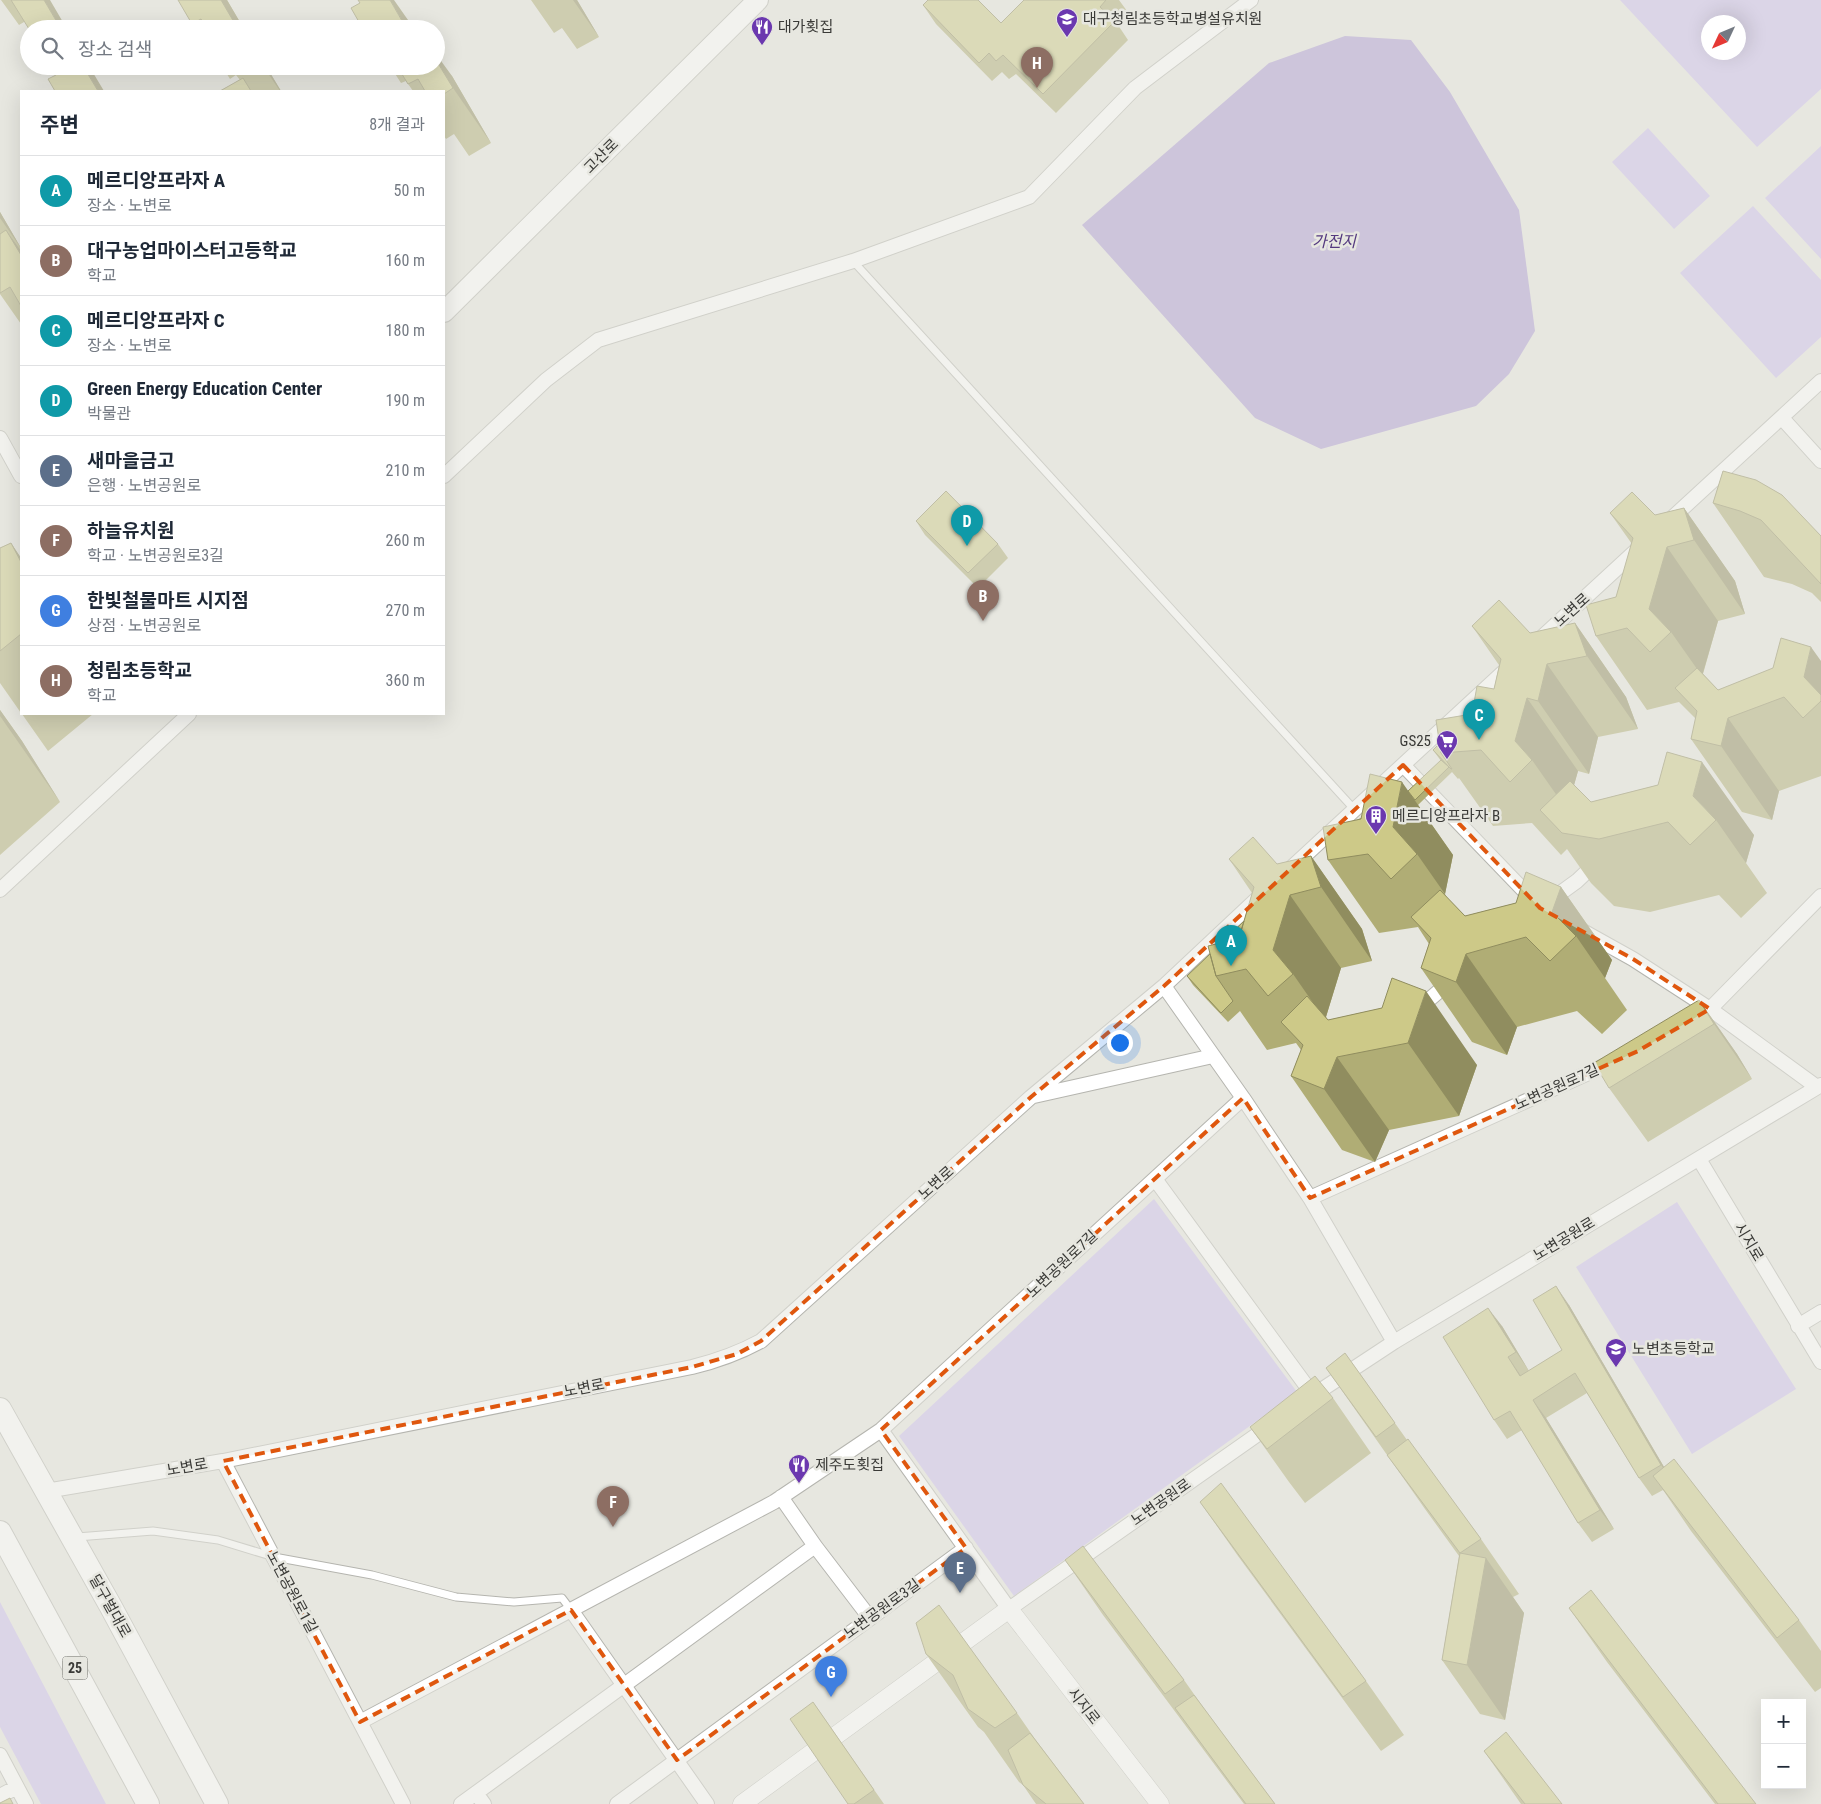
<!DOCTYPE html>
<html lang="ko">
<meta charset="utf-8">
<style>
body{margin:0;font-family:"Roboto Condensed","Noto Sans KR",sans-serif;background:#f6f6f7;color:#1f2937}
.controls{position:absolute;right:15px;bottom:15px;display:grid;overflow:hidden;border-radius:0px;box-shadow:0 5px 20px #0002}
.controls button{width:45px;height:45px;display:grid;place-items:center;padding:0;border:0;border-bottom:1px solid #e0e1e3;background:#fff;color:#1f2937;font:25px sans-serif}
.compass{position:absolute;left:1701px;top:15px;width:45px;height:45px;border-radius:50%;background:#fff;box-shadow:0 5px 20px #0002;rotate:226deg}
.you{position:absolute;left:1119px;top:1042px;width:18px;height:18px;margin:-12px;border:4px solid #fff;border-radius:50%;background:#1a73e8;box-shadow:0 0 0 8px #1a73e833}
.badge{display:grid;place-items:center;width:32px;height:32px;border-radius:50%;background:#db2777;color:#fff;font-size:16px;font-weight:700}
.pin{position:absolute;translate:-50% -41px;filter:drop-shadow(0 1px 2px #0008)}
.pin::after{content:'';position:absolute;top:26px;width:18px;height:15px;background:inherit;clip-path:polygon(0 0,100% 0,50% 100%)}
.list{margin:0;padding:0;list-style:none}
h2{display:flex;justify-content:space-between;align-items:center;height:65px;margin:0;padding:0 20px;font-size:21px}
h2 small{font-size:16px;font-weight:400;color:#747a83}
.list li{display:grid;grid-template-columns:32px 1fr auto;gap:15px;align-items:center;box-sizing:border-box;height:70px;padding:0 20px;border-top:1px solid #e0e1e3}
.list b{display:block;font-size:19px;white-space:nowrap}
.list p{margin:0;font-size:16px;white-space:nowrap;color:#747a83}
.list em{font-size:16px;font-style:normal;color:#747a83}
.icon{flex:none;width:28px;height:28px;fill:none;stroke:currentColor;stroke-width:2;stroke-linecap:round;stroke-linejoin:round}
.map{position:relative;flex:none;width:1821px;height:1804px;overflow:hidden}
.search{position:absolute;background:#fff;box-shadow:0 5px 20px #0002;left:20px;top:20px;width:425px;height:55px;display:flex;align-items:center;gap:12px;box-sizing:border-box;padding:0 18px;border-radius:28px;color:#747a83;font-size:19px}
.panel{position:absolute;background:#fff;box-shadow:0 5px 20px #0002;left:20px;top:90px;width:425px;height:625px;border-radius:0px}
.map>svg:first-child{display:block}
.green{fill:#cdbef0;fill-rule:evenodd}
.water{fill:#ad9bd4}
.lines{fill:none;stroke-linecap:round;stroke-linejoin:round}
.service-casing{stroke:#b5b5af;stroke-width:9}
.minor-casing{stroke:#b5b5af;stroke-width:16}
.tertiary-casing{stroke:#b5b5af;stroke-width:19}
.secondary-casing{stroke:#b5b5af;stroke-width:22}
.primary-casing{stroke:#b5b5af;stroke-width:24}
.service{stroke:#fff;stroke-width:7}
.minor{stroke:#fff;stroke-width:14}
.tertiary{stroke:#fff;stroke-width:18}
.secondary{stroke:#fff;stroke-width:20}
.primary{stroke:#fff;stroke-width:22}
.wall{fill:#b0ad75}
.shaded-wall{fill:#908d5f}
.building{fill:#cdc988;stroke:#908d5f}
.marked{fill:none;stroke:#df570e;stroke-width:4;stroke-dasharray:10 6;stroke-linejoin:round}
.labels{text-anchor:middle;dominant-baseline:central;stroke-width:5;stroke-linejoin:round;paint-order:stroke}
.shield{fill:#e7e7e0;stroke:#6e6e6a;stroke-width:1}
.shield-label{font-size:14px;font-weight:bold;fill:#3a3a37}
.poi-label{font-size:15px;fill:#3a3a37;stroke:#e7e7e0;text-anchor:start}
.street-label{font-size:15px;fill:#3a3a37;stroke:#e7e7e0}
.water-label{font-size:16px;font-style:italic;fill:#54397f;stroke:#e7e7e0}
</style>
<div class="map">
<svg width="1821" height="1804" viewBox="0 0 1821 1804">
<rect width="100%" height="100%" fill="#e7e7e0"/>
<path class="green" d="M1620,0H1821V89L1757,147ZM1738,22V52H1708V22Z
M1648,128L1710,196L1674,229L1612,162Z
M1821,146V259L1765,198Z
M1753,206L1821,280V337L1776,378L1680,273Z
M1154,1199L1297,1392L1014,1596L899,1436Z
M1677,1202L1796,1389L1692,1454L1576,1267Z
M0,1602L106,1804H41L0,1727Z"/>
<path class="water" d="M1345,36L1411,40L1450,92L1519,210L1535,331L1509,374L1476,406L1321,449L1255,418L1082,225L1269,63Z"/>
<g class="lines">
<g class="service-casing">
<path id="service" d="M853,261L1354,809
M77,1537L153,1531L218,1540L274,1557L372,1575L456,1597L514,1602L562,1598L571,1610"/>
</g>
<g class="minor-casing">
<path id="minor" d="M1782,418L1821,461
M0,438L21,476
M444,476L546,380L598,340L853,261L1029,197L1135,88L1251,0
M1671,519L1821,381
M1538,641L1640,547
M1403,765L1533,900
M1288,871L1509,667
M0,890L189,714
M1548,902L1577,881L1597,862
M1581,930L1633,959L1710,1009L1817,1087
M1164,986L1243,1098L1310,1198L1394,1342
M1424,1004L1452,980
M1691,1020L1710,1009L1821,896
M1034,1096L1213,1056
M1699,1159L1821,1362
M1155,1179L1313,1395
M1310,1198L1613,1062
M1798,1326L1821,1312
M1309,1398L1394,1342L1821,1085
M881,1430L1009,1609L1271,1425
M223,1461L403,1804
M46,1491L223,1461L692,1367C717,1361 739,1353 761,1341L1031,1097L1164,986L1261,895
M781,1497L815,1546L870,1618
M571,1610L707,1804
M360,1722L774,1502L881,1430L1243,1098
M0,1755L26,1804
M476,1793L484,1804
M0,1796L17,1787
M461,1804L815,1546
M617,1804L966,1548"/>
</g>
<g class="tertiary-casing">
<path id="tertiary" d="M742,1804L1009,1609L1160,1804"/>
</g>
<g class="secondary-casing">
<path id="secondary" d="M444,312L758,0"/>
</g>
<g class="primary-casing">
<path id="primary" d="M0,1409L111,1607L217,1804
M0,1532L148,1804"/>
</g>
<use href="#service" class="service"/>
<use href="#minor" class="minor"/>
<use href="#tertiary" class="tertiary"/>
<use href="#secondary" class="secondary"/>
<use href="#primary" class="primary"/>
</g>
<path class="wall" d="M1,0H50L24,22L19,25Z
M179,0H227L244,29H195Z
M531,0H577L599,37L577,49L562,28L554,33Z
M1024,0H1119L1127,11L1116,22L1128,40L1056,113L1016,74L1009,79L1002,72L992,81L936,24L923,5L1001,23Z
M360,3L408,20L410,23L413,21L419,29H363Z
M222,66H266L281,91H220L240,80L236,75L230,79Z
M390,66H436L452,76L491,143L469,156L454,134L446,139L444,136V91H413L406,81L401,83Z
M0,212L21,248V324L0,294Z
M1723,471L1821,536V602L1812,593L1792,584L1764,577L1713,503Z
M1684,508L1735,581L1745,614L1718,621L1703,674L1718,690L1821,661V776L1779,791L1772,820L1742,812L1691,739L1696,719L1679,702L1647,710L1596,636L1616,597L1632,544L1610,513L1655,515Z
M916,521L998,544L1008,558L978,588L925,535Z
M11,543L21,558V713L0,683V548Z
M1575,623L1626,697L1638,729L1598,737L1589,774L1578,771L1574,785L1591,802L1658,785L1754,835L1746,863L1767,893L1741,918L1719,895L1650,912L1614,906L1591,883L1567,849L1561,855L1532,823L1493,826L1459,778L1458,779L1452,772L1418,805L1453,855L1445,894L1447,898L1465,916L1516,903L1561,887L1612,960L1605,978L1627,1010L1602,1034L1577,1011L1517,1027L1507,1055L1472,1042L1421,968L1429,944L1418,927L1379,933L1328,860L1357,820L1408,791L1441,761L1433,750L1471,714L1494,689L1499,665L1472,626L1530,633Z
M0,710L22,741L60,802L0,855Z
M22,714H93L48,751Z
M1311,856L1362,929L1372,961L1341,968L1326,1017L1328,1020L1382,1008L1477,1065L1459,1116L1389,1130L1375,1162L1342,1150L1291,1076L1301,1050L1296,1043L1267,1050L1240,1011L1228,1022L1193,985L1187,976L1244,921L1252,893L1229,859L1277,864Z
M1699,1000L1737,1054L1752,1079L1648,1142L1609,1088Z
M1569,1305L1664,1467L1799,1620L1821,1651V1688L1815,1692L1691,1531L1663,1490L1652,1496L1639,1478L1587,1393L1546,1418L1614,1529L1592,1542L1578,1523L1522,1430L1507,1439L1494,1420L1502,1326L1529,1371L1562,1350Z
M1345,1353L1407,1440L1481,1539L1519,1594L1513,1597L1524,1613L1505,1720L1480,1714L1442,1660L1459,1556L1425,1509L1326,1368Z
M1333,1398L1371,1453L1305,1503L1289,1482L1250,1427Z
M1200,1502L1366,1681L1404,1735L1381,1751L1238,1556Z
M1065,1560L1184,1680L1203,1707L1275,1804H1244L1103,1615Z
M1569,1608L1756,1804H1715L1607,1662Z
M926,1654L1017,1713L1035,1739L1084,1804H1036L1023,1785L1019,1782L984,1732L978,1727Z
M813,1702L884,1804H848Z
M1484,1751L1562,1804H1521Z"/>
<path class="shaded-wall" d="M44,0H50L67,29H61Z
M221,0H227L244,29H238Z
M390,0H394L408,20L413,29H407Z
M573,0H577L599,37Z
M436,54L452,76L491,143L453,88L436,60Z
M83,66H89L104,91H98Z
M263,66H266L281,91H280Z
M0,212L21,248L0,218Z
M6,230L21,251V255Z
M1684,508L1735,581L1745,614L1694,540Z
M11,543L21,558V562Z
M1667,547L1718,621L1702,676L1671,632L1649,609Z
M1575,623L1626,697L1638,729L1587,656Z
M1811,647L1821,661V701L1804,677Z
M1547,664L1598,737L1589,774L1538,701Z
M1527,698L1578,771L1567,810L1532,760L1515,741Z
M0,710L22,741L60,802L0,716Z
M1728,718L1779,791L1772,820L1721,746Z
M1702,762L1754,835L1746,863L1716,820L1693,796Z
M1402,782L1453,855L1445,894L1417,854L1393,827Z
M1311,856L1362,929L1372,961L1321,887Z
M1561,887L1612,960L1605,978L1576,936L1552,912Z
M1290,895L1341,968L1325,1020L1293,974L1273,950Z
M1466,954L1517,1027L1507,1055L1456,982Z
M1426,991L1477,1065L1459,1116L1408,1043Z
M1699,1000L1737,1054L1752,1079L1714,1024Z
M1337,1057L1389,1130L1375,1162L1324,1089Z
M1556,1286L1569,1305L1674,1484L1661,1465Z
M1488,1308L1502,1326L1529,1371L1516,1352Z
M1508,1357L1521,1376H1520Z
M1533,1400L1546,1418L1614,1529L1600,1510Z
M1486,1558L1524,1613L1505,1720L1467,1665Z"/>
<path class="building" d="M11,0H44L61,29H29Z
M178,0H221L238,29H207L201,19L192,24Z
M358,0H390L405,26L413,21L418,29H377L374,23L363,29L351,8L360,3Z
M928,0H978L1001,23L1024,0H1106L1100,7L1115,21L1043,94L1003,55L996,61L989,53L979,63L923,5Z
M436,60L453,88L444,94V91H425L418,79L408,84L397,66H436Z
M51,66H83L98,91H55L48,79L56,75Z
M243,78L251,91H220Z
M6,230L21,255V306L10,287L0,293V234Z
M1723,471L1756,480L1782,495L1821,536V584L1761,520L1740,511L1713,503Z
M946,491L998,544L968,573L916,521Z
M1632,492L1655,515L1684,508L1694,540L1667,547L1649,609L1671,632L1650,652L1627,628L1596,636L1586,605L1616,597L1633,538L1610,513Z
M11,543L21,562V634L0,651V548Z
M1499,600L1530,633L1575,623L1587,656L1547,664L1538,701L1527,698L1515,741L1532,760L1510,782L1481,750L1441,753L1436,720L1472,714L1477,686L1494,689L1501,659L1472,626Z
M1781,638L1811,647L1804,677L1821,695V701L1803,718L1784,697L1728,718L1721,746L1691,739L1697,711L1675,688L1697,668L1718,690L1773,668Z
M1440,743L1441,753L1452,769H1451L1433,750Z
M1667,752L1702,762L1693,796L1716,820L1690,845L1668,822L1599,839L1562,833L1540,810L1570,781L1591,802L1658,785Z
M1441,760L1449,767L1415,800L1408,791Z
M1370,774L1402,782L1393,827L1417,854L1391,879L1368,854L1328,860L1323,827L1361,819Z
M1253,837L1277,864L1311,856L1321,887L1290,895L1273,950L1293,974L1268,996L1246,969L1216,976L1208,946L1239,938L1254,887L1229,859Z
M1526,872L1561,887L1552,912L1576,936L1550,961L1526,937L1466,954L1456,982L1421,968L1431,938L1411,917L1440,890L1465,916L1516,903Z
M1244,921L1239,938L1221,943Z
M1210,954L1216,976L1233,1001L1221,1013L1187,976Z
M1392,978L1426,991L1408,1043L1337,1057L1324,1089L1291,1076L1303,1045L1281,1022L1307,996L1328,1020L1382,1008Z
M1699,1000L1714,1024L1609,1088L1594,1063Z
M1556,1286L1661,1465L1639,1478L1575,1373L1533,1400L1600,1510L1578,1523L1510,1411L1494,1420L1443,1337L1488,1308L1516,1352L1508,1357L1520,1376L1562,1350L1533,1300Z
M1345,1353L1395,1423L1376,1437L1326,1368Z
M1315,1376L1333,1398L1267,1449L1250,1427Z
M1408,1439L1481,1539L1460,1553L1387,1455Z
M1674,1459L1799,1620L1777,1638L1653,1476Z
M1221,1483L1366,1681L1343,1697L1200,1502Z
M1083,1546L1184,1680L1165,1694L1065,1560Z
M1460,1553L1486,1558L1467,1665L1442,1660Z
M1591,1590L1756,1804H1718L1569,1608Z
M939,1605L1017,1713L995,1728L968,1709L953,1675L926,1654L916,1623Z
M1194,1695L1275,1804H1246L1175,1708Z
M813,1702L874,1790L854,1804H848L790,1719Z
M1506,1732L1562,1804H1525L1484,1751Z
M1030,1733L1084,1804H1046L1023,1785L1008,1750Z
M10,1798L13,1804H0V1803Z"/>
<path d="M0 0H1821V1804H0ZM1403,765L1540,908L1633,959L1710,1009L1638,1051L1310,1198L1243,1098L881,1430L966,1548L677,1760L571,1610L360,1722L223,1461L692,1367L737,1354L761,1341L1031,1097L1164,986Z" fill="#e7e7e0" fill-opacity=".55" fill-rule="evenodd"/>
<path class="marked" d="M1403,765L1540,908L1633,959L1710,1009L1638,1051L1310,1198L1243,1098L881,1430L966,1548L677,1760L571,1610L360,1722L223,1461L692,1367L737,1354L761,1341L1031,1097L1164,986Z"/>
<defs>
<g id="school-pin" transform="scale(1.125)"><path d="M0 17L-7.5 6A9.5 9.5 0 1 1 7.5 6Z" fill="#6b38af" stroke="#e7e7e0"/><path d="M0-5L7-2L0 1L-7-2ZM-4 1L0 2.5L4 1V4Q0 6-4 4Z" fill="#fff"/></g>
<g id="restaurant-pin" transform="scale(1.125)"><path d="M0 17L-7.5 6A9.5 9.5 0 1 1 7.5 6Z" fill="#6b38af" stroke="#e7e7e0"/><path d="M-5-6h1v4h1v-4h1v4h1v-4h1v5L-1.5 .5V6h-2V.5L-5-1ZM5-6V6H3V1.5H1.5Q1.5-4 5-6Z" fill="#fff"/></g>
<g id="supermarket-pin" transform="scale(1.125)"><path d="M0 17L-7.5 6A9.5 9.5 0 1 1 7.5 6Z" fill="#6b38af" stroke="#e7e7e0"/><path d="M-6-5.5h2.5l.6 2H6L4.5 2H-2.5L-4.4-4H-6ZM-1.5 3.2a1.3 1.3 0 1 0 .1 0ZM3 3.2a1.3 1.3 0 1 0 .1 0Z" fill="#fff"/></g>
<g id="building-pin" transform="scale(1.125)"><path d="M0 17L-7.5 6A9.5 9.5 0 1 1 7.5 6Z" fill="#6b38af" stroke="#e7e7e0"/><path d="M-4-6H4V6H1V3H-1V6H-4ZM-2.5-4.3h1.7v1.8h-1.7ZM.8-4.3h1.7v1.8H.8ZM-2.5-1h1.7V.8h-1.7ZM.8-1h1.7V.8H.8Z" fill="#fff"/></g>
</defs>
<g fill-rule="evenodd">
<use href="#school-pin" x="1067" y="19"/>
<use href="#restaurant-pin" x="762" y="27"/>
<use href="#supermarket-pin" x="1447" y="741"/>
<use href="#building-pin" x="1376" y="816"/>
<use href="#school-pin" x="1616" y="1349"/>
<use href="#restaurant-pin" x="799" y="1465"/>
</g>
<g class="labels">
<rect class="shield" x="62.5" y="1656.5" width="25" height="23" rx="4"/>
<g class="shield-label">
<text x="75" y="1668">25</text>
</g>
<g class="poi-label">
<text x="1083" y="19">대구청림초등학교병설유치원</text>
<text x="778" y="27">대가횟집</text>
<text x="1431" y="741" text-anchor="end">GS25</text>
<text x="1392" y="816">메르디앙프라자 B</text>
<text x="1632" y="1349">노변초등학교</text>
<text x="815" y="1465">제주도횟집</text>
</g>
<g class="street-label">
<text transform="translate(601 156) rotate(-45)">고산로</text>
<text transform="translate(1572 610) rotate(-42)">노변로</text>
<text transform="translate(1557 1087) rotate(-24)">노변공원로7길</text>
<text transform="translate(936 1183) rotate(-42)">노변로</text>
<text transform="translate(1564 1239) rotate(-31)">노변공원로</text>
<text transform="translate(1749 1242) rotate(59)">시지로</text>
<text transform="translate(1062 1264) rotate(-43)">노변공원로7길</text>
<text transform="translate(584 1388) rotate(-11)">노변로</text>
<text transform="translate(187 1467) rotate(-10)">노변로</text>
<text transform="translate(1161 1502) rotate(-35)">노변공원로</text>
<text transform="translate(292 1592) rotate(62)">노변공원로1길</text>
<text transform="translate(110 1606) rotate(61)">달구벌대로</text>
<text transform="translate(882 1609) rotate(-36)">노변공원로3길</text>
<text transform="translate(1084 1706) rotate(52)">시지로</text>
</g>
<g class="water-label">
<text x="1334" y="241">가전지</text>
</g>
</g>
</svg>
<div class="controls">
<button>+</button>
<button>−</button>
</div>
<svg class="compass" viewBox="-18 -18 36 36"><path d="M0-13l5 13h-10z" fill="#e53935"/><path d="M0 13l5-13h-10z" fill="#747a83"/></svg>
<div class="you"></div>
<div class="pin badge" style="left:1231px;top:966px;background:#0f9aa8">A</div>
<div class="pin badge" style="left:983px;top:621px;background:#8d6e63">B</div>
<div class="pin badge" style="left:1479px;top:740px;background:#0f9aa8">C</div>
<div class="pin badge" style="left:967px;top:546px;background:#0f9aa8">D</div>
<div class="pin badge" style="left:960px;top:1593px;background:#5c6f8a">E</div>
<div class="pin badge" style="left:613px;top:1527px;background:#8d6e63">F</div>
<div class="pin badge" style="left:831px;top:1697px;background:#3f7fe0">G</div>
<div class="pin badge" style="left:1037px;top:88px;background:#8d6e63">H</div>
<div class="search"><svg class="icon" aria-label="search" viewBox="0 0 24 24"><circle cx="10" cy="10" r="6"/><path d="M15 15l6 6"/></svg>장소 검색</div>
<section class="panel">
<h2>주변<small>8개 결과</small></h2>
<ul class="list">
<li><span class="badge" style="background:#0f9aa8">A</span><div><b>메르디앙프라자 A</b><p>장소 · 노변로</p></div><em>50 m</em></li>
<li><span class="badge" style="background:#8d6e63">B</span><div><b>대구농업마이스터고등학교</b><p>학교</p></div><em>160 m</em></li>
<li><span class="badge" style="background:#0f9aa8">C</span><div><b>메르디앙프라자 C</b><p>장소 · 노변로</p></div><em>180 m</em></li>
<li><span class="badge" style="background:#0f9aa8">D</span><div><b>Green Energy Education Center</b><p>박물관</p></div><em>190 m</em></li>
<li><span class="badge" style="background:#5c6f8a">E</span><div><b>새마을금고</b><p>은행 · 노변공원로</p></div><em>210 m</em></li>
<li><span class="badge" style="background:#8d6e63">F</span><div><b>하늘유치원</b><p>학교 · 노변공원로3길</p></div><em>260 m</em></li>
<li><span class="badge" style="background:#3f7fe0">G</span><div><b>한빛철물마트 시지점</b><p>상점 · 노변공원로</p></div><em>270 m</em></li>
<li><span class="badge" style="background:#8d6e63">H</span><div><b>청림초등학교</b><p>학교</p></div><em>360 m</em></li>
</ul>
</section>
</div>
